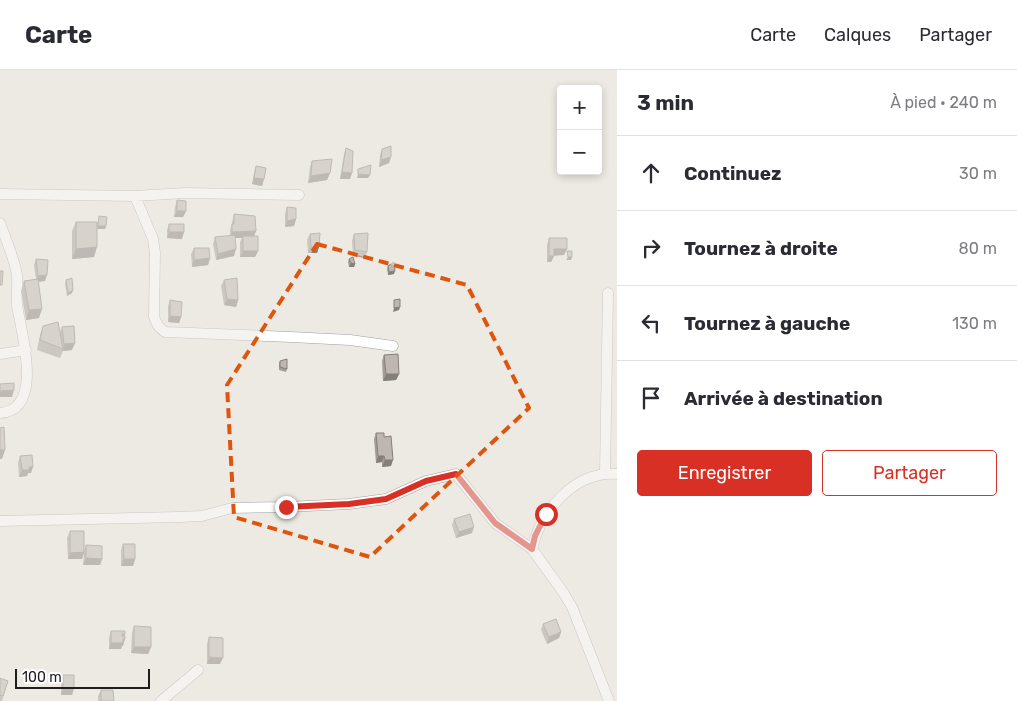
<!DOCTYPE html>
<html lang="fr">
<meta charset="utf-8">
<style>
body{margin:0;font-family:Rubik,sans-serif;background:#f2f2f3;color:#2b2b33}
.controls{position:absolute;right:15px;top:15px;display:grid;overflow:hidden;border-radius:5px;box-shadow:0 2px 8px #0003}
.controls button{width:45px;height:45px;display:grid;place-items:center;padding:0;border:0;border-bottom:1px solid #e1e1e2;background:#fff;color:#2b2b33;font:25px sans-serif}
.scale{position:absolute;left:15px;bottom:12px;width:135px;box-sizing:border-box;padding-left:5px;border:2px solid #1d1d1d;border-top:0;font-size:14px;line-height:18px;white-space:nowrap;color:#1d1d1d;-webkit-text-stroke:4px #fff;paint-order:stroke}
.stop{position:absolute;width:15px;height:15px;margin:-11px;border:4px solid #d93025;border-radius:50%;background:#fff}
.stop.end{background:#d93025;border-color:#fff;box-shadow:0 1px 5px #0008}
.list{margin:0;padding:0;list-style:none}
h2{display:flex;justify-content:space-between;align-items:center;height:65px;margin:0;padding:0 20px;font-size:21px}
h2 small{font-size:16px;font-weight:400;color:#7c7c81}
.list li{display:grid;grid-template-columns:32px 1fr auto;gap:15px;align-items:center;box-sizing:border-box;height:75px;padding:0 20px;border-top:1px solid #e1e1e2}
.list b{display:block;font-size:19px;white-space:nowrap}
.list em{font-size:16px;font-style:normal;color:#7c7c81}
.actions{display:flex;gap:10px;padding:15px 20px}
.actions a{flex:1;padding:11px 0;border:1px solid #d93025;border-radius:5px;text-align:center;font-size:18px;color:#d93025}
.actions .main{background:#d93025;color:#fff}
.icon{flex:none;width:28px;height:28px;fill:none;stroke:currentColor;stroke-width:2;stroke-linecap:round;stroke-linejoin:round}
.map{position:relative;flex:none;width:617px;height:631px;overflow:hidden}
header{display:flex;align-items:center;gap:30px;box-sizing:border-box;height:70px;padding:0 25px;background:#fff;border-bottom:1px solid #e1e1e2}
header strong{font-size:24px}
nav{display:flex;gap:28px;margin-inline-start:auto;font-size:18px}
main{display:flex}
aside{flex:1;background:#fff}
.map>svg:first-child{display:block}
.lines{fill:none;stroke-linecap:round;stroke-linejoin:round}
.minor-casing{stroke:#a1a1a1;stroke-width:11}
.minor{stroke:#fff;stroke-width:10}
.wall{fill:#a39d98}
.shaded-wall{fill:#857f7c}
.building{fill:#beb6b1;stroke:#857f7c}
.route{stroke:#d93025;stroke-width:6}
.marked{fill:none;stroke:#de560d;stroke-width:4;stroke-dasharray:10 6;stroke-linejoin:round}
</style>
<header>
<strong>Carte</strong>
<nav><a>Carte</a><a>Calques</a><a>Partager</a></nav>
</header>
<main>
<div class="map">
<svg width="617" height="631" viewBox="0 0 617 631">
<rect width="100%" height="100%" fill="#edeae4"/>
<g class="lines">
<g class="minor-casing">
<path id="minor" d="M0,124L135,126L185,123L299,125
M135,126L153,169L155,183L154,247L158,256L165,262L291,267L350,270L393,276
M0,153C6,170 14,187 17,205C18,215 16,225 17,235C21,262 45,340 0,343
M0,284L26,280
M605,403L608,223
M0,451L179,447L202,446L232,438L286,437L349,434L386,429L426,411L456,404L495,453L532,479L563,522L572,537L609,631
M532,479C541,441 574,401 617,404
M161,631L198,600"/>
</g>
<use href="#minor" class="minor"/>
</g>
<path class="wall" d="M346,78L350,109H340L344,84Z
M382,79L389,93L379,97L380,85Z
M312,91L330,103L327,110L308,113L310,97Z
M256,96L264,109L262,116L252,114L254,103Z
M177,130L186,141L183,147H174L175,137Z
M287,137L296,149L294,156L285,157V144Z
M234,144L256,161L254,166L258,181L255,187H240V172L242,168H235L234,186L216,190L213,174L215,167L230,166V161Z
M99,146L106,156L105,159H97L94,187L72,189V161L76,152L97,155Z
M169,154L182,169L167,168V160Z
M310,164L319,177L317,183H308L307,170Z
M354,164L367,182L365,188L353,186L352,171Z
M549,168L564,185H554L551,192H547V175Z
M194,178L210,188L208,195L192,197L191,184Z
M36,189L45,211L38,212L39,248L26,250L21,221L24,211L36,209L34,195Z
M349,189L355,194L354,197H349L348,192Z
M388,196L394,204L388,205L387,199Z
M66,210L73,220L72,223L67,226L65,214Z
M224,210L238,230L236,237L224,235L221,216Z
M170,230L181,247L179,253L168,252V236Z
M43,256L60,262L62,257L72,280L63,281L60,288L37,280L40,265Z
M384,285L399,304L396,310L383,311L382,291Z
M280,291L287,299L286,302L279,300V294Z
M376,363L384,367L391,396L382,397V392L376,393L374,369Z
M20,386L31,403H28L27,406L19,407L18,393Z
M454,449L472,463L456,468L452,455Z
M70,461L84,481L86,475L102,489L100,495H83L84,484L82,489H68L67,468Z
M123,474L135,489L133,496H121V481Z
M543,554L561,562L559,568L547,574L541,560Z
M134,556L151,577L148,584L131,583L132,563Z
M111,561L124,566L123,576H122L121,579H109V568Z
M209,567L220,594H207V574Z
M63,605L74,618L72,625H61V611Z
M0,608L8,611L2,631H0Z
M101,620L114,631H98V626Z"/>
<path class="shaded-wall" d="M391,87L389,93L379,97L381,90Z
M342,102L352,103L350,109H340Z
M330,103L327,110L308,113L311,106Z
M358,104L370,105L368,108H357Z
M254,108L264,109L262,116L252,114Z
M177,141H186L183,147H174Z
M296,149L294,156L285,157L287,151Z
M98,156H106L105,159H97Z
M256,161L253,168L243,166L242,168H230L232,162Z
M169,162H184L182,169L167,168Z
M97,177L94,187L72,189L76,179Z
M311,177H319L317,183H308Z
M236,179L234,186L216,190L218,184Z
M554,179H567L564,185L551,186Z
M243,181H258L255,187H240Z
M549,186H554L551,192H547Z
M568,187H572L571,190H566Z
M210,188L208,195L192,197L194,190Z
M351,193L355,194L354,197H349Z
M395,201L394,204L388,205L389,202Z
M47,205L45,211L36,212L38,206Z
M73,220L72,223L67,226L68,223Z
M227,229L238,230L236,237L224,235Z
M400,237L399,240L393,242L394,238Z
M42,239L39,248L26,250L29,240Z
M170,246L181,247L179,253L168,252Z
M75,273L72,280L63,281L64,274Z
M386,304H399L396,310L383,311Z
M14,320L12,327H0V321Z
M0,380H5L2,389H0Z
M378,386H384L382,392L376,393Z
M385,390H393L391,396L382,397Z
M29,397H33L31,403H28L27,406L19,407L22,400Z
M474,457L472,463L456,468L459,462Z
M84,482L82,489H68L70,483Z
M86,488L102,489L100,495H83Z
M124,489H135L133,496H121Z
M561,562L559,568L547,574L549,567Z
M122,564H125L123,569H125L123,576H122L121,579H109L111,573Z
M134,577H151L148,584L131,583Z
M209,587L223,588L220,594H207Z
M63,618H74L72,625H61Z"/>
<path class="building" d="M391,76V87L381,90L382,79Z
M346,78L353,81L352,103L342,102Z
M332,89L330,103L311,106L312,91Z
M371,95L370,105L358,104V99Z
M256,96L266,98L264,109L254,108Z
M177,130L186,131V141H177Z
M287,137L296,138V149L287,151Z
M234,144L255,146L256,161L232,162V154H234Z
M99,146L107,147L106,156H98Z
M76,152H97V177L76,179Z
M169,154H184V162H169Z
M320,163L319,177H311L310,164Z
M368,163L367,182L355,180L354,164Z
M235,165L236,179L218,184L215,167Z
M243,166H258V181H243Z
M549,168H567V179H554V186H549Z
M194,178H209L210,188L194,190Z
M567,181H572V187H568Z
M353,187L355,194L351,193L349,189Z
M36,189L48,190L47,205L38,206Z
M394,192L395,201L389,202L388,196Z
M0,201H3L2,215H0Z
M72,208L73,220L68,223L66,210Z
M237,208L238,230L227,229L224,210Z
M38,209L42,239L29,240L24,211Z
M400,229V237L394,238V230Z
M170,230L182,232L181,247L170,246Z
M58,252L63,279L40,270L43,256Z
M74,256L75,273L64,274L62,257Z
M398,284L399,304H386L384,285Z
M287,289V299L280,297V291Z
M14,313V320L0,321V314Z
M4,357L5,380H0V358Z
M376,363H384V367L391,366L393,390H385L384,386H378Z
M32,385L33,397H29V400H22L20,386Z
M470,444L474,457L459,462L454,449Z
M70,461H84V482L70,483Z
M123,474H135V489H124Z
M86,475L102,476V489L86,488Z
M556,549L561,562L549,567L543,554Z
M134,556L151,557V577H134Z
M111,561H125V564H122V566H125V569H123V573H111Z
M209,567L223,568V588L209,587Z
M63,605H74V618H63Z
M0,608L8,611L3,626L0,625Z
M101,620H113L114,631H101Z"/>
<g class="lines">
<path class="route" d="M286,437L349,434L386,429L426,411L456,404L495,453L532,479L535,466L546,444"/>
</g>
<path d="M0 0H617V631H0ZM317,174L467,215L529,338L370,487L234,447L227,315Z" fill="#edeae4" fill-opacity=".55" fill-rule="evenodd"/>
<path class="marked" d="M317,174L467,215L529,338L370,487L234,447L227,315Z"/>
</svg>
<div class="controls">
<button>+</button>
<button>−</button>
</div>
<div class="scale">100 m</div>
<div class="stop" style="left:546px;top:444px"></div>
<div class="stop end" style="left:286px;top:437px"></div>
</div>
<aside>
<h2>3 min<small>À pied · 240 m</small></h2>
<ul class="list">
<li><svg class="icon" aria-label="ahead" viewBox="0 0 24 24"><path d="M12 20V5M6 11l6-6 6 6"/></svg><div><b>Continuez</b></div><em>30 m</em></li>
<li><svg class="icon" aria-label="right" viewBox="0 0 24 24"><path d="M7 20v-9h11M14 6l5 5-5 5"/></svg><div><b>Tournez à droite</b></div><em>80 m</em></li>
<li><svg class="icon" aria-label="left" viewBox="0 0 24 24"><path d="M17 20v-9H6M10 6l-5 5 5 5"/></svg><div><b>Tournez à gauche</b></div><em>130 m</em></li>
<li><svg class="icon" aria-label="arrive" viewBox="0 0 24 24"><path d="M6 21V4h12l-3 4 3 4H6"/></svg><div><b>Arrivée à destination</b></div></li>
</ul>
<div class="actions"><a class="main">Enregistrer</a><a>Partager</a></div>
</aside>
</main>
